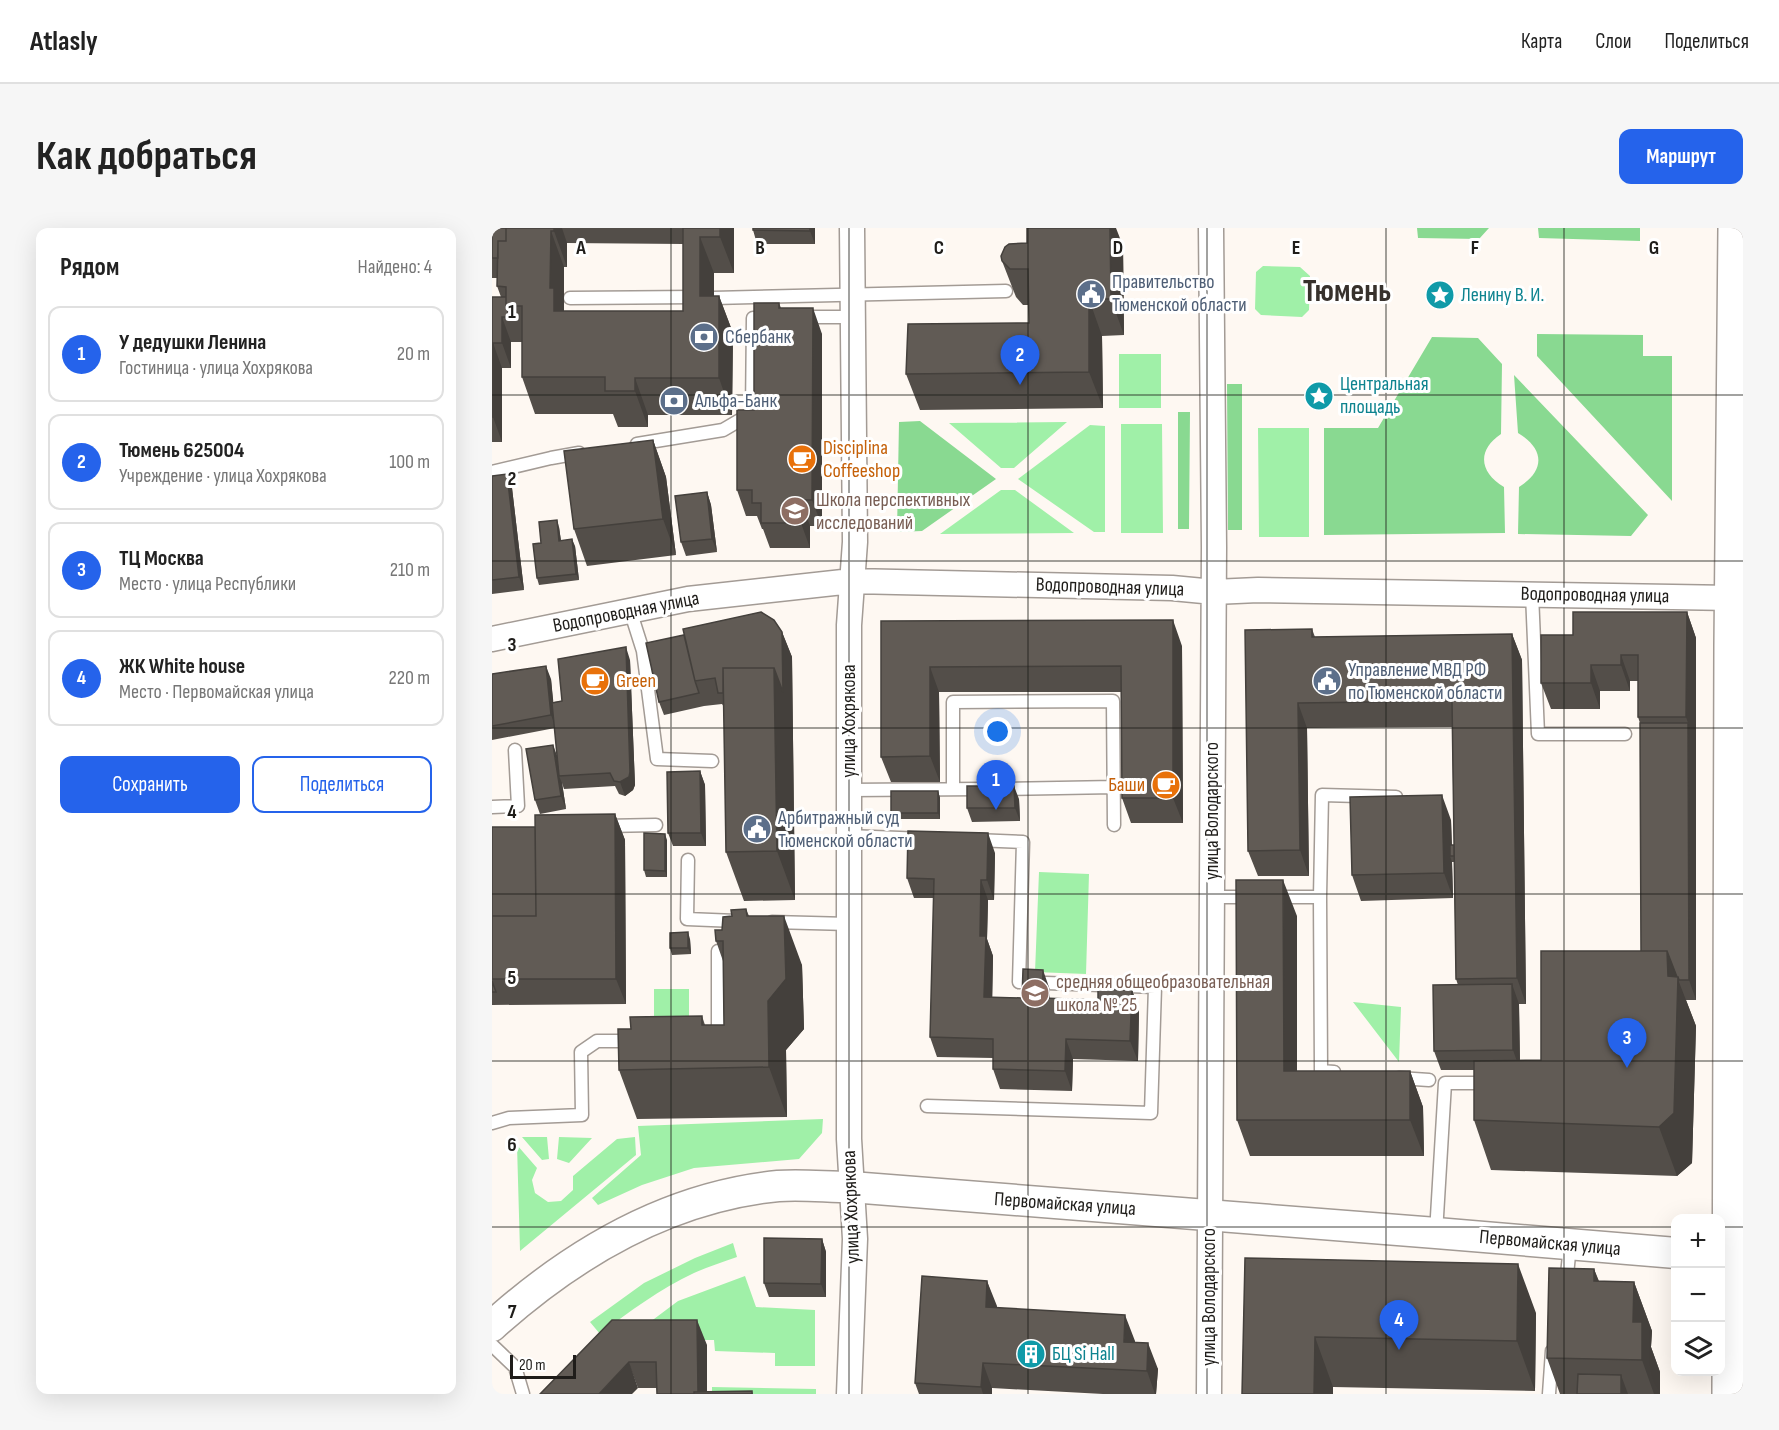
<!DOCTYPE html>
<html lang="ru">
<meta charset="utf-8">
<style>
body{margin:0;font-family:"Sofia Sans Condensed",sans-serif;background:#f6f6f6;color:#222}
.controls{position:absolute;right:18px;bottom:18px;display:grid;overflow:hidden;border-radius:12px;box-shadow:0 6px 24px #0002}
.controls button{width:54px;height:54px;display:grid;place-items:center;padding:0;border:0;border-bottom:2px solid #e0e0e0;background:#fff;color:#222;font:30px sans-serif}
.scale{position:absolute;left:18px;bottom:15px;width:66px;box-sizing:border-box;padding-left:6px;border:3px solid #1f1d1a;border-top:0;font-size:16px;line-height:21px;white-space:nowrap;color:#1f1d1a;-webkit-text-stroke:4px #fff;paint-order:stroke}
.you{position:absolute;left:506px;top:504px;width:21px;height:21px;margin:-15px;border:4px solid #fff;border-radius:50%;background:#1a73e8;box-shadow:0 0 0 9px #1a73e833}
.badge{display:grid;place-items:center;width:39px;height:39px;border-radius:50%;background:#2563eb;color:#fff;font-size:20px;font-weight:700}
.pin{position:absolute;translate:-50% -50px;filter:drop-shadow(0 2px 3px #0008)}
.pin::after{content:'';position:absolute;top:32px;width:21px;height:18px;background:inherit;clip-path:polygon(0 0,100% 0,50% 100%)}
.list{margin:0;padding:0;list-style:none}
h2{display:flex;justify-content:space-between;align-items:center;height:78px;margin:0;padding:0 24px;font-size:26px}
h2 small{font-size:20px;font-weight:400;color:#767676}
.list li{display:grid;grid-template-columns:39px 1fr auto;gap:18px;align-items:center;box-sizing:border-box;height:96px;margin:0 12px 12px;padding:0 12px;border:2px solid #e0e0e0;border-radius:12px}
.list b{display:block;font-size:22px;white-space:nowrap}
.list p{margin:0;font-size:20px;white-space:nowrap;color:#767676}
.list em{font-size:20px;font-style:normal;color:#767676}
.actions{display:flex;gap:12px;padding:18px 24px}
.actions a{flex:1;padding:14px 0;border:2px solid #2563eb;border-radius:12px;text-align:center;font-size:21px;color:#2563eb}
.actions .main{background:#2563eb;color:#fff}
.icon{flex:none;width:33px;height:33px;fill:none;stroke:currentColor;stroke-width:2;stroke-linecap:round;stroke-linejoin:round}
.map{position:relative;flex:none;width:1251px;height:1166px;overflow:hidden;border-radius:12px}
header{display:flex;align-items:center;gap:36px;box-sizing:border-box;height:84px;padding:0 30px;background:#fff;border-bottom:2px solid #e0e0e0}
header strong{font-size:28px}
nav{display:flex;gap:33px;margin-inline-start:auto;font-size:21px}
.intro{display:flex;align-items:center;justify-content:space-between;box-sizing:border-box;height:144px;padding:0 36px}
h1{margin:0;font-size:42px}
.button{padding:15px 27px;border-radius:12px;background:#2563eb;color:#fff;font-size:21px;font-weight:700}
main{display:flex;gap:36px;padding:0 36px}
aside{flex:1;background:#fff;border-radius:12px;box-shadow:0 6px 24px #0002}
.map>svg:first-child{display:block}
.green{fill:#a0f0a8}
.forest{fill:#89d991}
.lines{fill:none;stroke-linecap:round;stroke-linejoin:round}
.service-casing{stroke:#a39b95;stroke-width:15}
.minor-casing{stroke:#a39b95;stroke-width:27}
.tertiary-casing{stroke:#a39b95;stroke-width:33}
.primary-casing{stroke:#a39b95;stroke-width:36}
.service{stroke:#fff;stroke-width:12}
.minor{stroke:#fff;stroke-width:24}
.tertiary{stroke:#fff;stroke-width:30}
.primary{stroke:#fff;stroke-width:33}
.wall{fill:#534e49;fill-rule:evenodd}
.shaded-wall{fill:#44403c}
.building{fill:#615b55;stroke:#44403c;stroke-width:1.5}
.grid{fill:none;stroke:#1f1d1a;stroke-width:1.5;stroke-opacity:0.55}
.labels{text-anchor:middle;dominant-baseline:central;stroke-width:6;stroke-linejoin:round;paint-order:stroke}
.service-label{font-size:20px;fill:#4e5e75;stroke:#fff;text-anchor:start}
.culture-label{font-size:20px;fill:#0d838f;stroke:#fff;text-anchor:start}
.food-label{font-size:20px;fill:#c56008;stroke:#fff;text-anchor:start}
.education-label{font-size:20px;fill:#785e54;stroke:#fff;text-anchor:start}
.street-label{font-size:20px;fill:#1f1d1a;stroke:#fff}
.town-label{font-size:32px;font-weight:bold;fill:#37312c;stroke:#fff}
.grid-label{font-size:20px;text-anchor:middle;font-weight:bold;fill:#1f1d1a;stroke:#fff;stroke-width:6;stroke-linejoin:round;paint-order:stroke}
</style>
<header>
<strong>Atlasly</strong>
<nav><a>Карта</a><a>Слои</a><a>Поделиться</a></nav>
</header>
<div class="intro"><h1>Как добраться</h1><a class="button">Маршрут</a></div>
<main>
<aside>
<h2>Рядом<small>Найдено: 4</small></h2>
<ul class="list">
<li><span class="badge">1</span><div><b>У дедушки Ленина</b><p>Гостиница · улица Хохрякова</p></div><em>20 m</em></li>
<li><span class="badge">2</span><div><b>Тюмень 625004</b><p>Учреждение · улица Хохрякова</p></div><em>100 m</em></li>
<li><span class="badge">3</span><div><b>ТЦ Москва</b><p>Место · улица Республики</p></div><em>210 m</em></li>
<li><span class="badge">4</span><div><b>ЖК White house</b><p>Место · Первомайская улица</p></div><em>220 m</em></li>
</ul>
<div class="actions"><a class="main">Сохранить</a><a>Поделиться</a></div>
</aside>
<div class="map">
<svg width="1251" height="1166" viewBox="0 0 1251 1166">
<rect width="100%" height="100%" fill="#fef8f2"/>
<path class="green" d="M771,38L808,39L818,48L817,82L810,89L769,87L763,81L764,44Z
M627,126H669V180H627Z
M575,194L522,240H509L457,195Z
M629,196H670L671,305H629Z
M598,197L613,198V304H602L526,251Z
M766,200H817V309H767Z
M509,262H523L582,305L448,306Z
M547,644L597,646L594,746L543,744Z
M162,761H197V798H162Z
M861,774L909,779L907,834Z
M331,891L330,905L307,931L202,940L150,957L106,977L100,970L149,927L146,898Z
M30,909H55L57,931L50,932Z
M67,909L100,910L77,935L65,931Z
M143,909L144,927L28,1023L25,917L45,940L40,952L43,965L56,974L69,973L81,962V948L125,911Z
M241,1015L245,1029C231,1034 215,1039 202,1045C168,1061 138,1083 108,1106L98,1094L152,1055L203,1030Z
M253,1048L264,1079L323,1082V1138H283V1125L223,1123L222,1112H134L186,1073Z
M220,1159L324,1161V1166H220Z"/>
<path class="forest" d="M925,0H997L987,11L926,10Z
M1046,0H1148V13L1047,10Z
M1045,106L1151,107V128H1180V273L1045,128Z
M940,109L986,110L1010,136L1009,206C985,222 987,244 1012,259L1013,305L832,307V200H886Z
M1022,147L1156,287L1139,308L1026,306L1027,259C1053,243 1053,221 1026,205Z
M735,156H750V302H736Z
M686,184H698L697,301H686Z
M428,193L504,251L430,303L405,304L407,194Z"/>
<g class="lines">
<g class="service-casing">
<path id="service" d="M78,70L204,69
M221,70L514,63
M309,89H360
M145,216L231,202L260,185L261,90H277
M0,244L59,230L87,225
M1040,366L1046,506H1133
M138,382L151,423L165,531L220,533
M461,561V474L621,473L622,597
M507,561L623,559
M356,562L490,561
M0,579L26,578L23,522
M112,598L164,597
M356,608L433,611
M196,632L195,691L244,693
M720,669H761
M784,669H828L829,843L842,844
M828,669L830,567L904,569
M280,694L357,696
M226,723V813
M907,850L937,852
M435,878L659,885L663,759L527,754L531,614L483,612
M0,895L17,890L90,887L89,824L105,813H141
M944,1005L953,855H997
M1074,1057L1078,1017
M0,1117L23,1139L31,1166
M1057,1166L1060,1123"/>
</g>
<g class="minor-casing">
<path id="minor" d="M0,411L196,371L360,353L680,360L722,364L766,362L1240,370
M357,1166L363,1011L357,911V397L363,314L360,0
M717,1166L722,319L719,0"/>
</g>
<g class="tertiary-casing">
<path id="tertiary" d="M0,1098C80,1026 177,969 286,958C309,956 335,959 359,959L944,1005L1184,1025"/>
</g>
<g class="primary-casing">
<path id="primary" d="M1237,1166L1239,417L1243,0"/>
</g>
<use href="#service" class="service"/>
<use href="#minor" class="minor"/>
<use href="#tertiary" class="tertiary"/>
<use href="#primary" class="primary"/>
</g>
<path class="wall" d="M0,0H242V45H222V68H227L241,105L240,187H156V199H126L121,186H43L30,149V114H19V140H10V214H0V69H9L5,58V50H0ZM75,15L191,16V83H72V39H75Z
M323,0V16H265L261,2Z
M535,15L631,18L632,107L610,108L611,180L428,182L414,146L537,95V77H531L524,69L510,33Z
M287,75L289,80L330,106V298H318V320H278L271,301H270L265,288H254L245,262L262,182Z
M161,212L174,249L184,327L95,338L82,301Z
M0,248L20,260L32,362L0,366Z
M215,264L219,277L225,324L194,328L189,314Z
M67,299L69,313L83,318L87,352L47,357L45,350L49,315Z
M1195,384L1204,410V772H1194L1204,798L1200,935L1185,948L999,942L982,892V842H949L942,823L966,757L964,751L962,634H960L961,670L869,673L860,647L959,592L960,617H962L960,499L815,500L817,648H766L756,623L820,401L823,409L1020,406L1030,432L1034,776H1027L1028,833L1049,832L1149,723L1148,495L1146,489V453H1138V463H1108V481H1059L1049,455L1081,407Z
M389,393L690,418L691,595H639L630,570L629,464H447L448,554H399L389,529Z
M290,404L300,429L303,672L252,673L234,624L232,479L230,476L212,478L172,487L167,474L154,415Z
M138,432L143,557L141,562L133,568L127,566L123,558L72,561L70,555L74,581L48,586L43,572L65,529L63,500L0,512V446L59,451L61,474L70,473Z
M208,543L213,557L214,618H181L176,605Z
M446,563L448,570V591H401L399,585Z
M527,571L528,593L480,594L475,580Z
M123,586L133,612L134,776L0,777V599H43Z
M175,612V649H154L152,642Z
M503,625L502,672H496L495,711L501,728L500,769L530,770L558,762V770L606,772L640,762L647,782L646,833L581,831L580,863L508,861L501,841V830L445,829L438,809L442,670H422L415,650Z
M254,681L257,688L310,737L312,801L294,822L295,889L145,891L127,842L139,801L210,788L213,797H232L231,733L224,713L240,688Z
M805,688V843H918L931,879L932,928H758L745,892Z
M198,711L199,726L180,727L178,720Z
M330,1011L334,1024V1069H277L272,1055Z
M753,1030L1044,1085L1043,1163L841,1159V1166H750Z
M1102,1041L1107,1053L1142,1054L1160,1103L1159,1119L1168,1144V1166H1068L1055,1130Z
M495,1053L504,1080L643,1113V1114L666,1141L664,1166H611L500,1160V1166H427L423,1155Z
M120,1092L215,1117V1164L260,1163L261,1166H165V1160H146Z"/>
<path class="shaded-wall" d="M62,0H70L75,15V39L62,3Z
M228,0H242V45L228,9Z
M318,0H323V16L318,3Z
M618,0H624L631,18L632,107L619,71Z
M59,3L72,39V86L62,83L58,60Z
M208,9L222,45V105L208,68Z
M227,68L241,105L240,187L227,150Z
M597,71L610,108L611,180L597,144Z
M321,80L330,106V298L320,272Z
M10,89L19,114V140L10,115Z
M1,115L10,140V214L1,189Z
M143,150L156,187V199L143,163Z
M161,212L174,249L184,327L171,291Z
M15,246L20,260L32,362L27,349Z
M215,264L219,277L225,324L220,311Z
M309,272L318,298V320L309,295Z
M65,292L67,299L70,320L67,313Z
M80,311L83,318L87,352L84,346Z
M1195,384L1204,410V772L1197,752L1196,495L1194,489Z
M681,392L690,418L691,595L681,570Z
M290,404L300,429L303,672L285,623L282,440Z
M1020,406L1030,432L1034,776L1025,750Z
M134,419L138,432L143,557L141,562L133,568L128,554Z
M1129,427L1138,453V463L1129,437Z
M1099,437L1108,463V481L1099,455Z
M54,438L59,451L64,500L59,487Z
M438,439L447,464L448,554L438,528Z
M806,475L815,500L817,648L808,622Z
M61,517L66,530L67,548L70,555L74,581L69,568Z
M208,543L213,557L214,618L209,605Z
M522,558L527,571L528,593L523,580Z
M446,563L448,570V591L446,585Z
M950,567L959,592L960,628H958L960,634L961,670L952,645Z
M123,586L133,612L134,776L124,751Z
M496,605L503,625L502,672L495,652Z
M173,606L175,612V649L173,643Z
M489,652L496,672L495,711L501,728L500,789L492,769L488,708Z
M791,652L805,688V879L792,843Z
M292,688L310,737L312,801L294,822L295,889L277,839L276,773Z
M196,704L198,711L199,726L196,720Z
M1175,723L1204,798L1200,935L1185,948L1167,899L1176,748Z
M551,742L558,762V790L550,770Z
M1020,756L1027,776L1028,842L1021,822Z
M640,762L647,782L646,833L638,813Z
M574,811L581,831L580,863L573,843Z
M918,843L931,879L932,928L918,892Z
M330,1011L334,1024V1069L329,1056Z
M1026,1036L1044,1085L1043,1163L1025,1113Z
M1102,1041L1120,1090L1102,1053Z
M495,1053L505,1078L503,1105L494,1079Z
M1142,1054L1160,1103L1159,1119L1168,1144V1166H1162L1150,1132L1141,1094Z
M633,1087L643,1113L641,1139L632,1114Z
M205,1092L215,1117V1166H206Z
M823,1109L841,1159V1166H822Z
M656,1115L666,1141L664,1166H663L655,1143Z
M137,1134L146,1160L140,1166H107Z
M491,1135L500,1160V1166H491L489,1159Z
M1129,1147L1136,1166H1129Z"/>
<path class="building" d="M0,0H14V13H6V30H0Z
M14,0H62V3H59L58,60H62V83H191V0H228V9H208V68H227V150H143V163H113V149H30V78H14V59L5,58L6,13H14Z
M261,0H318V3L261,2Z
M535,0H618L619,71H597V144L414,146L416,96L537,95L536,41H518L510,33L509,28L513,19L517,16L535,15Z
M0,69H14V78L18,89H10V115H1V189H0Z
M262,75H287V80H321L320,272H309V295H269V275H260V262H245V182H262Z
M161,212L171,291L82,301L72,223Z
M15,246L27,349L0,352V248Z
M215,264L220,311L189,314L183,268Z
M65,292L67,313L80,311L84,346L45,350L41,316L49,315L47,294Z
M269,384L282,392L290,404L291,464L282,440H231V465H226L223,450L203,453L191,401Z
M1081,384H1195L1194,489H1146V427H1129V437H1099V455H1049V407H1081Z
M681,392V570H630L629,438L438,439V528L389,529V393Z
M820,401V409L1020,406L1025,750L964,751L960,473L806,475L808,622L756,623L753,402Z
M192,407L203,453L207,465L167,474L154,415Z
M134,419L138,544L137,549L128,554L122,553L118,545L67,548L60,475L70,473L66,431Z
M54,438L59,487L0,498V446Z
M231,440H282L285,623L234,624Z
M1148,495H1196L1197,752H1187L1186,749H1185L1175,723H1149Z
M61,517L69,568L43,572L34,521Z
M208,543L209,605H176L175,544Z
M475,558H522L523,580H475Z
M399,563H446V585H399Z
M950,567L952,645L860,647L858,569Z
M123,586L124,751H0V688H44L43,587Z
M0,599H43L44,688H0Z
M416,603L496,605L495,652H489L488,708H494L492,769L530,770L531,741L551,742L550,770L606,772V761L640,762L638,813L574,811L573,843L501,841V811L438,809L442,651L415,650Z
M152,605L173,606V643L152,642Z
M958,617H962V628H958Z
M744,652H791L792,843H918V892H745Z
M254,681L255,688H292L294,751L276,773L277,839L127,842L126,801H139L138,789L210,788V797H232L231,713H224L223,702H230L231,689L240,688L239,682Z
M196,704V720H178V705Z
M1049,723H1175L1176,748L1186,749L1182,885L1167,899L982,892V833L1049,832Z
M0,753L4,764H0Z
M1020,756L1021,822L942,823L941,757Z
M272,1010L330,1011L329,1056L272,1055Z
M753,1030L1026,1036L1025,1113L823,1109L822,1166H750Z
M1057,1040L1102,1041V1053L1142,1054L1141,1094H1150V1132L1055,1130Z
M430,1048L495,1053L494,1079L633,1087L632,1114L656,1115L655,1143L491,1135L489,1159L423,1155Z
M120,1092H205L206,1164H202V1166H165L164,1134H137L107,1166H48Z
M1086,1146L1129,1147V1166H1085Z
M260,1163V1166H202V1164Z"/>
<path class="grid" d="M179,0V1166M357,0V1166M536,0V1166M715,0V1166M894,0V1166M1072,0V1166M0,167H1251M0,333H1251M0,500H1251M0,666H1251M0,833H1251M0,999H1184M1228,999H1251"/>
<defs>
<g id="civic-disc" transform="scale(1.5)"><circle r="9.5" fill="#5c6f8a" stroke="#fff"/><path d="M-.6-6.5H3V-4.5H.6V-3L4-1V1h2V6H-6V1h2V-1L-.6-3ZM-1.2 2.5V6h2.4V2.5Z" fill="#fff"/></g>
<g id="sight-disc" transform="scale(1.5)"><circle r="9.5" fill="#0f9aa8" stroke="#fff"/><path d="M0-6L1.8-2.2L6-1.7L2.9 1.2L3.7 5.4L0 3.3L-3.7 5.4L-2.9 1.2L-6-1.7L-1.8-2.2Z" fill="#fff"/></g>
<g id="bank-disc" transform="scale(1.5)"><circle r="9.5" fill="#5c6f8a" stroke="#fff"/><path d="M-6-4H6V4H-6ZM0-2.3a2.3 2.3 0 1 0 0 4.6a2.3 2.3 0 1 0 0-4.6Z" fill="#fff"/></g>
<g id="cafe-disc" transform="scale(1.5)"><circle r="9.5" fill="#e8710a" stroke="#fff"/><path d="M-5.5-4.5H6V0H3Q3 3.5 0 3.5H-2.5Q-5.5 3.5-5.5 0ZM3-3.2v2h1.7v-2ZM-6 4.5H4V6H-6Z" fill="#fff"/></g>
<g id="university-disc" transform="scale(1.5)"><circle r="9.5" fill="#8d6e63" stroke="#fff"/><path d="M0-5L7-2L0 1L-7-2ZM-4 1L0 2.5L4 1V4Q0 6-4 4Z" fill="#fff"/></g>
<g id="school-disc" transform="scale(1.5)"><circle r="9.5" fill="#8d6e63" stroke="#fff"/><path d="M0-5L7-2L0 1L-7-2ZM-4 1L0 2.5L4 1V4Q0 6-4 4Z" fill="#fff"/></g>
<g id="building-disc" transform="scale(1.5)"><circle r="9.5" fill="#0f9aa8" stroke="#fff"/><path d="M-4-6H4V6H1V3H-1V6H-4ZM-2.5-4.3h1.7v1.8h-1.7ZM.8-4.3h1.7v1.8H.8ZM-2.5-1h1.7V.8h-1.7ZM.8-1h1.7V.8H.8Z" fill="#fff"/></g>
</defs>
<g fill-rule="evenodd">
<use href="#civic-disc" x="599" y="66"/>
<use href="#sight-disc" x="948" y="67"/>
<use href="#bank-disc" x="212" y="109"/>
<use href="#sight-disc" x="827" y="168"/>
<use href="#bank-disc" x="182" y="173"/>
<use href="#cafe-disc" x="310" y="231"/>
<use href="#university-disc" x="303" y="283"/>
<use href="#cafe-disc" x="103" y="453"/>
<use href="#civic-disc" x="835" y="453"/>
<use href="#cafe-disc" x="674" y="557"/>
<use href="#civic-disc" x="265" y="601"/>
<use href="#school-disc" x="543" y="765"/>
<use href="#building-disc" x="539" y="1126"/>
</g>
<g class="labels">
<g class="service-label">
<text x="620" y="54">Правительство<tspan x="620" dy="23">Тюменской области</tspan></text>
<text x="233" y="109">Сбербанк</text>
<text x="203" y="173">Альфа-Банк</text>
<text x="856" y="442">Управление МВД РФ<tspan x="856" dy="23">по Тюменской области</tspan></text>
<text x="286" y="590">Арбитражный суд<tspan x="286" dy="23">Тюменской области</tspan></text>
</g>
<g class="culture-label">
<text x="969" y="67">Ленину В. И.</text>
<text x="848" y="156">Центральная<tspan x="848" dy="23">площадь</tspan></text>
<text x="560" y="1126">БЦ Si Hall</text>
</g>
<g class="food-label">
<text x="331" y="220">Disciplina<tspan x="331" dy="23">Coffeeshop</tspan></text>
<text x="124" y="453">Green</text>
<text x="653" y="557" text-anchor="end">Баши</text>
</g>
<g class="education-label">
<text x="324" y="272">Школа перспективных<tspan x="324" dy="23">исследований</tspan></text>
<text x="564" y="754">средняя общеобразовательная<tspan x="564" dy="23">школа № 25</tspan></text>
</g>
<g class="street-label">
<text transform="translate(618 359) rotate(2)">Водопроводная улица</text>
<text transform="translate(1103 367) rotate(1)">Водопроводная улица</text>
<text transform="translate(134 384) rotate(-11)">Водопроводная улица</text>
<text transform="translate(357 493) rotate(-90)">улица Хохрякова</text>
<text transform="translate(720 583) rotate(-90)">улица Володарского</text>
<text transform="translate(573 976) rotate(4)">Первомайская улица</text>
<text transform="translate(359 979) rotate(-92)">улица Хохрякова</text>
<text transform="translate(1058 1015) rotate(5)">Первомайская улица</text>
<text transform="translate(717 1069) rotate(-90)">улица Володарского</text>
</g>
<g class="town-label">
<text x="855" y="63">Тюмень</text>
</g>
</g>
<g class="grid-label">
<text x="89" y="26">A</text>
<text x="268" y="26">B</text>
<text x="447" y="26">C</text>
<text x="626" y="26">D</text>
<text x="804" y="26">E</text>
<text x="983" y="26">F</text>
<text x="1162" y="26">G</text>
<text x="20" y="90">1</text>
<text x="20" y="257">2</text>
<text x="20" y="423">3</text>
<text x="20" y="590">4</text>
<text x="20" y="756">5</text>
<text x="20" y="923">6</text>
<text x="20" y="1090">7</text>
</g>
</svg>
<div class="controls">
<button>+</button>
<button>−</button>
<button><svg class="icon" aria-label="layers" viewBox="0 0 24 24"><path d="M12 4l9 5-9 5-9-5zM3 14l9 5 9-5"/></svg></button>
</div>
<div class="scale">20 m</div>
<div class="you"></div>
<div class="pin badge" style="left:504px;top:582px">1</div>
<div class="pin badge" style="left:528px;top:157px">2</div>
<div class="pin badge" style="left:1135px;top:840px">3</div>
<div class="pin badge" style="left:907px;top:1122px">4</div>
</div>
</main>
